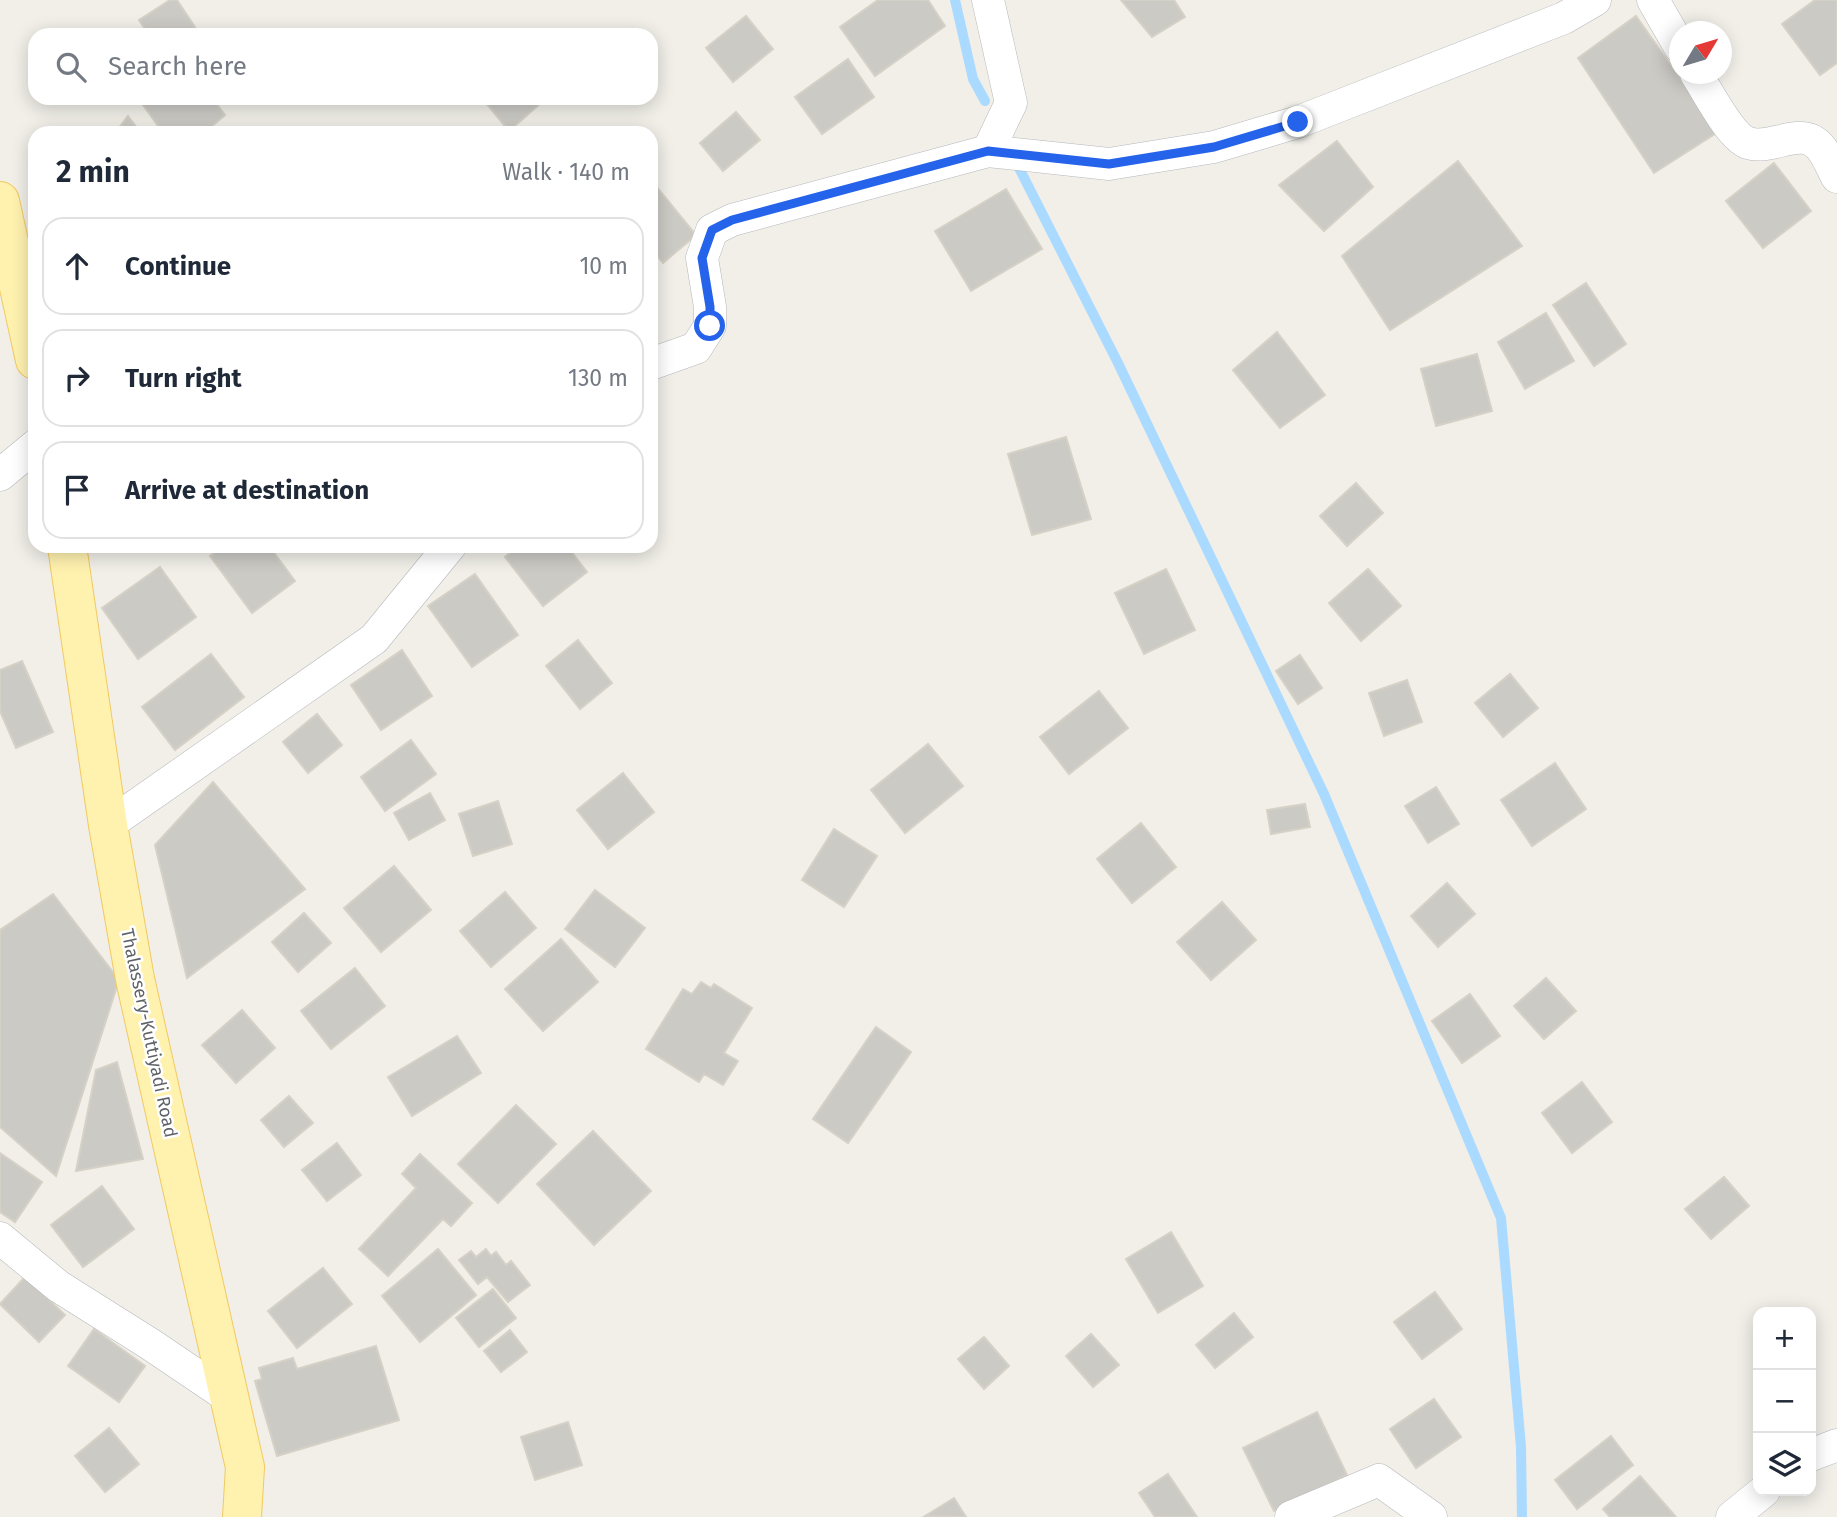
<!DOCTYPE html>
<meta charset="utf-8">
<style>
body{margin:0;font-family:"Fira Sans",sans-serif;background:#f2f2f3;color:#1f2937}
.controls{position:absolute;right:21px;bottom:21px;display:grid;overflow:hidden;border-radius:14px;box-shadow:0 4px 18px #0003}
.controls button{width:63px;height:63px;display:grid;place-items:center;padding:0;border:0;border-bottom:2px solid #e0e1e3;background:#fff;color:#1f2937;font:35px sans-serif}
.compass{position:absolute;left:1669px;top:21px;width:63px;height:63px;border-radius:50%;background:#fff;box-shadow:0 4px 18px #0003;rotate:52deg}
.stop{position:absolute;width:21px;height:21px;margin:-16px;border:5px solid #2563eb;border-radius:50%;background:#fff}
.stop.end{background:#2563eb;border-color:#fff;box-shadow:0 2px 7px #0008}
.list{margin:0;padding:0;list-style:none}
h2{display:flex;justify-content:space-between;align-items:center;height:91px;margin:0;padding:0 28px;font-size:30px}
h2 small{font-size:23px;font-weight:400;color:#747a83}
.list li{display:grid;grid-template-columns:46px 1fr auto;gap:21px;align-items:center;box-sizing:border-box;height:98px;margin:0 14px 14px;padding:0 14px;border:2px solid #e0e1e3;border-radius:21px}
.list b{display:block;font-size:26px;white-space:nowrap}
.list em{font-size:23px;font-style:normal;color:#747a83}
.icon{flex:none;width:38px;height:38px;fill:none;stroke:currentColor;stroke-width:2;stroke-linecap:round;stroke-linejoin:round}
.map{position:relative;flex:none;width:1837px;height:1517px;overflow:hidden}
.search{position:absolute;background:#fff;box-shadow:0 4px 18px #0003;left:28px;top:28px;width:630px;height:77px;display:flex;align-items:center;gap:18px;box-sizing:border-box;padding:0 24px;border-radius:21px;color:#747a83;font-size:26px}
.panel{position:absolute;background:#fff;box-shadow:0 4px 18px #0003;left:28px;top:126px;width:630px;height:427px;border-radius:21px}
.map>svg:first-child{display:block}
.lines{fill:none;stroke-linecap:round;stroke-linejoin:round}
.stream{stroke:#aadaff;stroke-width:10}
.building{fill:#cccac5;stroke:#d6d1c6;stroke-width:2}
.minor-casing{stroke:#b5b8bc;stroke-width:33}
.major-casing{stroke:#f2c960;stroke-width:40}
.minor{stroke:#fff;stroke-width:32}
.major{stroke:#fff2af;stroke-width:38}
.route{stroke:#2563eb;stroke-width:9}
.labels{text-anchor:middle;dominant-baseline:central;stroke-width:5;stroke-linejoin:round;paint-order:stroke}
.street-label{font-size:18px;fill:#5f6368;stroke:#fff}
</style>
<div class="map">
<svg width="1837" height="1517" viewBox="0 0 1837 1517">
<rect width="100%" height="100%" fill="#f1efe8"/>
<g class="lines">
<path class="stream" d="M955,0L973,79L985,101
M1015,160L1118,363L1324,794L1501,1218L1521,1447L1522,1517"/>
</g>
<path class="building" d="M170,0H177L195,27L183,35H149L139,20Z
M878,0H928L945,26L875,76L840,27Z
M1121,0H1174L1185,17L1152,37Z
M1815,0H1837V63L1820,75L1782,24Z
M746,16L773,49L733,82L706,48Z
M1636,16L1718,132L1654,173L1578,58Z
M848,59L874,97L822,134L795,97Z
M147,98H212L225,115L204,133H163L141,102Z
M482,98H541L543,101L509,131Z
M736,112L760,140L723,171L700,143Z
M128,116L141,133H115Z
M1337,141L1373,187L1324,231L1279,185Z
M1458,161L1522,246L1390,330L1342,256Z
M1774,163L1811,211L1763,248L1726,201Z
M651,180L696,235L663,263L651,248Z
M1006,189L1042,249L971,291L935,231Z
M1586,283L1626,344L1594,366L1553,305Z
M1546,313L1574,361L1525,389L1498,342Z
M1277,332L1325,395L1280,428L1233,370Z
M1477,354L1492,411L1436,426L1421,369Z
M1066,437L1091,519L1032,535L1008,454Z
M1356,483L1383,513L1347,546L1320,516Z
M224,546H269L295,581L252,613L210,556Z
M519,546H567L587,572L543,606L505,557Z
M160,567L196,617L138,659L102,608Z
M1166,569L1195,630L1144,654L1115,593Z
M1368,569L1401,606L1361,641L1329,603Z
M475,574L518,635L472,667L428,606Z
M578,640L612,683L580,709L546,666Z
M402,650L432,696L381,730L351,685Z
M211,654L244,697L175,750L142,707Z
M1300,655L1322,688L1298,704L1276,671Z
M22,661L53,732L16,748L0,711V670Z
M1510,674L1538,708L1503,737L1475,703Z
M1407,680L1422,722L1384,736L1369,693Z
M1099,691L1128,728L1069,774L1040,737Z
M317,714L342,745L308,773L283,742Z
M411,740L436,774L385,811L361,777Z
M928,744L963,786L905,833L871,790Z
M1555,763L1586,809L1532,846L1501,800Z
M623,773L654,812L608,849L577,810Z
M213,782L305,889L187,978L155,845Z
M1436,787L1459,824L1428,843L1405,806Z
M430,793L445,820L409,840L394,813Z
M498,801L512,844L473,856L459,814Z
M1305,804L1310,827L1271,834L1267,810Z
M1141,823L1176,867L1132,903L1097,859Z
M834,829L877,856L844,907L802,880Z
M394,866L431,910L381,952L344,908Z
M1447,883L1475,914L1438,947L1411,916Z
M595,890L645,928L615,967L565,929Z
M505,892L536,928L491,967L460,931Z
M53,894L119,980L56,1176L0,1127V930Z
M1222,902L1256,940L1211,980L1177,942Z
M304,913L331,943L298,972L272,942Z
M561,939L598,982L543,1031L505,989Z
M355,968L385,1006L331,1049L301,1011Z
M1546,978L1576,1011L1544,1039L1514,1006Z
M701,982L711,988L714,984L752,1008L724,1053L738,1061L723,1085L704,1074L699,1082L646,1049L683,989L692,994Z
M1470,994L1500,1036L1462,1063L1432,1021Z
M242,1010L275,1048L236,1083L202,1045Z
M876,1027L911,1052L848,1143L813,1119Z
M457,1036L481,1073L412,1116L388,1077Z
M117,1062L143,1159L76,1171L96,1070Z
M1582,1082L1612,1122L1572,1153L1542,1113Z
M289,1096L313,1123L284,1147L261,1120Z
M516,1105L556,1144L498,1203L458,1164Z
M593,1131L651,1191L594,1245L537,1184Z
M337,1143L361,1175L327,1201L302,1170Z
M0,1153L42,1182L15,1222L0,1212Z
M420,1154L472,1203L451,1226L443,1219L388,1276L359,1249L416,1188L402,1174Z
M1724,1177L1749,1206L1711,1239L1685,1209Z
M102,1186L134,1229L83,1267L51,1225Z
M1171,1232L1203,1286L1158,1313L1126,1259Z
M438,1249L476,1295L420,1342L382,1296Z
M486,1249L491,1256L496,1252L506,1265L511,1261L530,1285L508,1302L487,1277L478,1284L459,1260L471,1251L476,1257Z
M323,1268L352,1304L297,1348L268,1311Z
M25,1277L65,1315L39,1342L0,1304Z
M493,1289L516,1318L479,1347L456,1318Z
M1435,1292L1462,1329L1422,1359L1394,1322Z
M1234,1313L1253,1337L1215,1368L1196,1345Z
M94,1329L145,1366L119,1402L68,1366Z
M510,1330L527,1352L501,1372L484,1351Z
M1091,1334L1119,1365L1093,1387L1066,1356Z
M984,1337L1009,1366L984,1389L958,1359Z
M376,1346L399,1420L277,1456L255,1381L262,1379L259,1368L293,1358L297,1369Z
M1434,1399L1461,1437L1416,1468L1390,1429Z
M1317,1412L1347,1475L1274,1511L1243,1448Z
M568,1422L582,1465L535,1480L521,1437Z
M109,1428L139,1464L105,1492L75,1456Z
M1611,1436L1633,1465L1577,1509L1555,1480Z
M1168,1474L1197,1517H1155L1139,1493Z
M1640,1476L1676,1517H1610L1603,1509Z
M954,1498L966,1517L925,1516Z"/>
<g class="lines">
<g class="minor-casing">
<path id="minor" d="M988,0L1011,103L988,151L1109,164L1214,147L1298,122L1564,18L1595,0
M1653,0L1680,47
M1696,74C1707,90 1730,137 1748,143C1773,151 1802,124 1821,148C1828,157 1832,168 1837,177
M651,364L696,348L710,326V307L702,258L712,230L732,220L988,151
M0,475L35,446
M108,825L374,639L450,546
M0,1238L58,1286L150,1344L230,1398
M1811,1455L1837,1445
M1291,1517L1379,1480L1431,1517
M1732,1517L1764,1491"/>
</g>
<g class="major-casing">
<path id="major" d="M0,201L35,360
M67,546L108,825L135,979L245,1467L242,1517"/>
</g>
<use href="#minor" class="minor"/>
<use href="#major" class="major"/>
</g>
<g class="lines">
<path class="route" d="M710,326V307L702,258L712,230L732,220L988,151L1109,164L1214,147L1298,122"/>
</g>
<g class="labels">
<g class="street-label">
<text transform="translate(149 1033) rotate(78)">Thalassery-Kuttiyadi Road</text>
</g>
</g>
</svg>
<div class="controls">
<button>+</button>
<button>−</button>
<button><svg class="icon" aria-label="layers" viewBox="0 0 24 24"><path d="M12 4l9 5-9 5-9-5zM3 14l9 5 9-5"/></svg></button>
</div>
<svg class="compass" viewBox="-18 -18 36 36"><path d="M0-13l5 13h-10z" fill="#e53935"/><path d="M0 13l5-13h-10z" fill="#747a83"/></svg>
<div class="stop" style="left:710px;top:326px"></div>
<div class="stop end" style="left:1298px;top:122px"></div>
<div class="search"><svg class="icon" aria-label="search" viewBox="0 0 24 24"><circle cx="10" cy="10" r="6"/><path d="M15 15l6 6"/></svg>Search here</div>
<section class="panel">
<h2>2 min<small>Walk · 140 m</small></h2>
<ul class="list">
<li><svg class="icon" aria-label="ahead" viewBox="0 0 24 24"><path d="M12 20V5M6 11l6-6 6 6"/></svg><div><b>Continue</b></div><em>10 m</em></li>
<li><svg class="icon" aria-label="right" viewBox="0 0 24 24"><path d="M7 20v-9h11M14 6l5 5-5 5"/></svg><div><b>Turn right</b></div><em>130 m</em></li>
<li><svg class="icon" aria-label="arrive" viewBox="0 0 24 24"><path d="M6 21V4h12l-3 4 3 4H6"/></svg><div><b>Arrive at destination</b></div></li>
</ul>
</section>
</div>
